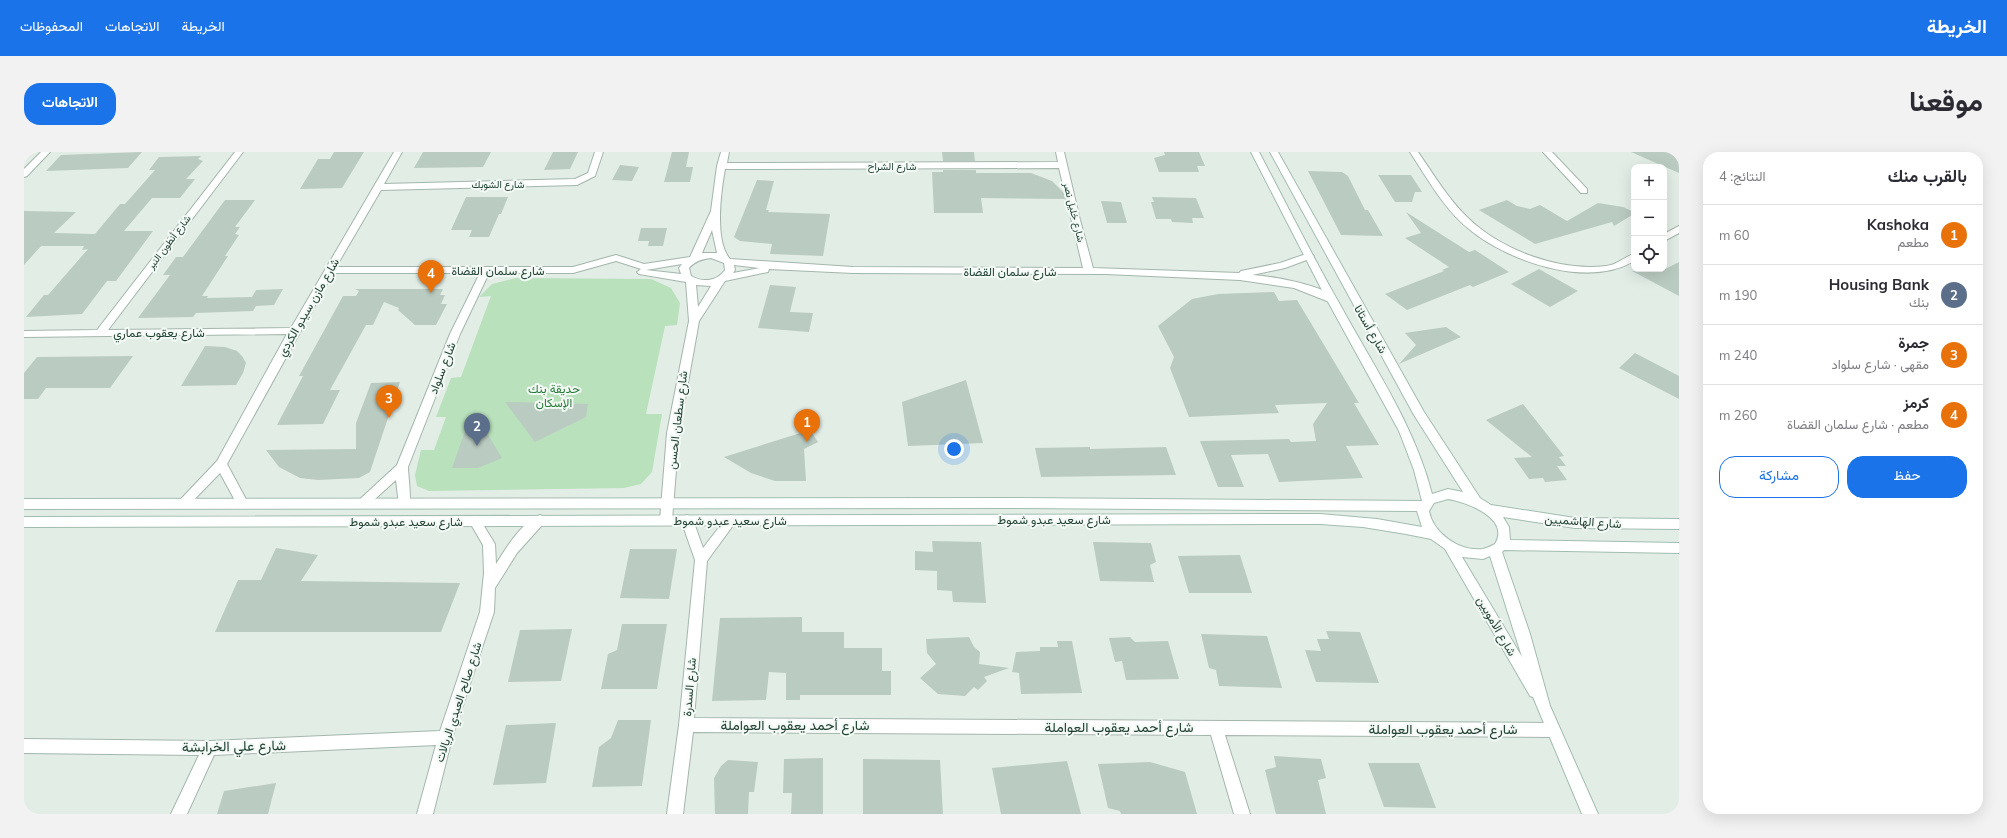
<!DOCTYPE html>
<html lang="ar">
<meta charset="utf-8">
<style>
body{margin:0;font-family:Mulish,Vazirmatn,sans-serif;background:#f2f2f3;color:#2b2b33;direction:rtl}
.controls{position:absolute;right:12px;top:12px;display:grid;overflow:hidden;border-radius:8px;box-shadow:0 4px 16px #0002}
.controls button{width:36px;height:36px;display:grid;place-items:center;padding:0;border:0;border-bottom:1px solid #e1e1e2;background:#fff;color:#2b2b33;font:20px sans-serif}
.you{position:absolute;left:930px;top:297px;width:14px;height:14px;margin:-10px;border:3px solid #fff;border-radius:50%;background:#1a73e8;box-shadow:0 0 0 6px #1a73e833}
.badge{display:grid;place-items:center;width:26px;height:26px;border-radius:50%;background:#1a73e8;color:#fff;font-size:13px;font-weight:700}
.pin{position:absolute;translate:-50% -33px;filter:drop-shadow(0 1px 2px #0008)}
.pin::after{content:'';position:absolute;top:21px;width:14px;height:12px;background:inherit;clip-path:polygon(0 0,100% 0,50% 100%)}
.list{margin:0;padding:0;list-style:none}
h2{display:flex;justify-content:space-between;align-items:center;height:52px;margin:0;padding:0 16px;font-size:17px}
h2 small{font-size:13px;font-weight:400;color:#7c7c81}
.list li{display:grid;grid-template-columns:26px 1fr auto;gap:12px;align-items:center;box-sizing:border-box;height:60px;padding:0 16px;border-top:1px solid #e1e1e2}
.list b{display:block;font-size:15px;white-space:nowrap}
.list p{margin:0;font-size:13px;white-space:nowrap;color:#7c7c81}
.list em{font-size:13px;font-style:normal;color:#7c7c81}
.actions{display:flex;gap:8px;padding:12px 16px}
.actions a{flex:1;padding:9px 0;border:1px solid #1a73e8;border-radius:16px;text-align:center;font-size:14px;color:#1a73e8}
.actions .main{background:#1a73e8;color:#fff}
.icon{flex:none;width:22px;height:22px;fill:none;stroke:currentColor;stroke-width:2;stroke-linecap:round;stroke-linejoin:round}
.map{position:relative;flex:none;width:1655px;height:662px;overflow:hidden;direction:ltr;border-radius:16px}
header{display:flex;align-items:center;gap:24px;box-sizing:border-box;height:56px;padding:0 20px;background:#1a73e8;color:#fff}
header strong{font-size:19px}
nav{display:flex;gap:22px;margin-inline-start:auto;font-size:14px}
.intro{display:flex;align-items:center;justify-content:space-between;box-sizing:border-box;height:96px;padding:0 24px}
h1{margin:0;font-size:28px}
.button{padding:10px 18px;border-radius:16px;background:#1a73e8;color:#fff;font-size:14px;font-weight:700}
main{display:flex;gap:24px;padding:0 24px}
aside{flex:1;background:#fff;border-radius:16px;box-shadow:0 4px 16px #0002}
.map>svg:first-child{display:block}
.green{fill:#b9e1bc}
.building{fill:#bacbc1}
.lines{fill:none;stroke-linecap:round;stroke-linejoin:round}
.street-casing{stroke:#a4b6ac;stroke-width:2}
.secondary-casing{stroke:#a2bdaf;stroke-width:2}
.street{fill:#fff;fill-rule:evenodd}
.secondary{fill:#fff;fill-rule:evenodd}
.labels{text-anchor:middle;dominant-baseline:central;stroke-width:4;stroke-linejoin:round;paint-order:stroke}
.far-street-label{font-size:10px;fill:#204032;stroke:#f3f9f5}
.street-label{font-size:12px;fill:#204032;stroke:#f3f9f5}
.park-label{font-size:12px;fill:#267b38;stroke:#f3f9f5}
.near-street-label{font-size:14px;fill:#204032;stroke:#f3f9f5}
</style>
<header>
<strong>الخريطة</strong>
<nav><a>الخريطة</a><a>الاتجاهات</a><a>المحفوظات</a></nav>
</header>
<div class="intro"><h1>موقعنا</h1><a class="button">الاتجاهات</a></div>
<main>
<aside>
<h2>بالقرب منك<small>النتائج: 4</small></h2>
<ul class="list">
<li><span class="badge" style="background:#e8710a">1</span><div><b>Kashoka</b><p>مطعم</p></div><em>60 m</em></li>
<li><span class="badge" style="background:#5c6f8a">2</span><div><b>Housing Bank</b><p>بنك</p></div><em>190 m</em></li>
<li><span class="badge" style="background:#e8710a">3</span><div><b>جمرة</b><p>مقهى · شارع سلواد</p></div><em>240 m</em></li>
<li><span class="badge" style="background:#e8710a">4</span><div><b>كرمز</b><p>مطعم · شارع سلمان القضاة</p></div><em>260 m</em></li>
</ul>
<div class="actions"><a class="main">حفظ</a><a>مشاركة</a></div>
</aside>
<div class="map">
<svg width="1655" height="662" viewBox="0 0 1655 662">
<rect width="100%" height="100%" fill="#e2ede6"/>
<path class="green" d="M492,126L627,127L647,136L656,151L653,173L641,174L622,262H638L628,320L617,332L600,336L405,339L393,334L391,323L397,298H410L422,265H412L427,226L437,225L467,144L455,145L468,132Z"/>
<path class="building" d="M118,0L104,16L22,19L37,3Z
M310,0H340L318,36L276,37L294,7H306Z
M399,0H467L459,15L390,16Z
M529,0H554L546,17L520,18Z
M648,0H665L662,15H669L666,30H640Z
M918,0H950L951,9H919Z
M1140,0H1175L1181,14H1173L1175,20H1135L1130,6L1141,3Z
M1607,0H1655V21Z
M177,4L174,7L179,9L162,27H171L156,46H128L100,79H129L92,129H83L58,162L2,165L20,143H24L64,97L58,98L60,94H17L0,113V59L52,60L30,81L71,82L96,52H101L131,18H125L135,5Z
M596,13L615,15L608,29L588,28Z
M919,18H952V21H1007L1028,29L1040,41L1041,47L957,46L959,61H910L908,20H919Z
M1284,19L1318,20L1324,24L1341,58H1344L1359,84L1317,83Z
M1354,23H1387L1398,40H1391L1388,50H1371Z
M733,28L750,29L742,58H745L744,60L806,62L799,104L746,102L748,92L716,89L710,85Z
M442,45H484L477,62H475L465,85H445L448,78H427Z
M1128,45L1172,46L1180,66H1168L1169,71L1148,70L1147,67H1132L1127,50H1130Z
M201,48H231L211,75H216L211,82L215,83L201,104H204L178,144H184L183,146L228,145L232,138L259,137L250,153L232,154L229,159L172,161L169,165L114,166L146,123H139L152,105H159Z
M1483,48L1493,54L1506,57L1516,53L1543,69L1574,51L1599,55L1610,60V62L1590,74L1588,70L1511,92L1455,58Z
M1077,49L1097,50L1103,71H1083Z
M1382,60L1445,100L1451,98L1485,120L1449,135L1446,133L1383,158L1361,142L1420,119L1418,118L1425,115L1381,86L1397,81Z
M617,76H643L639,94H624L625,89H614Z
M1655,110V144L1608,119L1641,117Z
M1515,117L1554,139L1526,155L1487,132Z
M746,133L772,135L766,160L789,161L785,180L734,176Z
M331,137H419L416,143H421L417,152H423L412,173H391L374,158L375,156L360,150L349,173H342L306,238H316L299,272L253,273L279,224H275L319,144H332L335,139Z
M1250,140L1255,149L1273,148L1335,251H1330L1355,293L1322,294L1339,326L1255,330L1244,302L1207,303L1220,335H1194L1176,289L1265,287L1267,290L1292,289L1289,272L1303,251L1251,253L1255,261L1165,265L1146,216L1150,205L1134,174L1168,147L1194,142Z
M1422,175L1437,185L1375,212L1392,193L1381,181Z
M181,194L201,195L213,199L218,204L222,211L219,221L212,233L157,234Z
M1611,201L1655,224V247L1595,216Z
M109,204L86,236H22L14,247H0V221L13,205Z
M942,228L959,291L884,294L878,250Z
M376,230L346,320L335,326L294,328L276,326L255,315L242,298L332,297V271L347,231Z
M481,250L564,252L562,265L511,290Z
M1499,252L1540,304L1535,305L1542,314H1533L1543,328L1521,330L1519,326L1505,327L1490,306L1508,305L1462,268Z
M786,278L794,290L780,297L782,329H751L727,321L700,305Z
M441,279L463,281L478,306L454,316H428Z
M1066,295V297L1142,295L1152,323L1017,325L1011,296Z
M908,389L957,390L962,451L929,450L928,439L913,438V419L891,418V399L909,400Z
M1069,390L1127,391L1132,410L1126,413L1130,430L1076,429Z
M252,396L294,403L277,429L436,431L417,480H191L214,428H237Z
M606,397H653L645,447L596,446Z
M1216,403L1228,441H1165L1154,404Z
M778,465V480H820V496H858V519H867V543H776V548H762V521L745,520L742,548L688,549L696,466Z
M598,472H643L633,537H577L584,502L593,498Z
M548,477L537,529L484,530L496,478Z
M1302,479L1336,480L1355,531L1292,530L1281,498L1297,499L1293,487H1305Z
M1177,482L1243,484L1258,536L1195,534L1192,518L1185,516Z
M945,485L950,495L956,500L955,512L985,516L960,525L963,529L954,538L950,535L941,544L914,542L896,526L912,512L903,501L902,487Z
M1106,485L1111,490L1144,489L1155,527L1102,528L1098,509L1091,510L1085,486Z
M1033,489H1048L1058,541L997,542L995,521L988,520L992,500L1016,499V495H1034Z
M594,568H627L618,634L568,635L575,595L587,586Z
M532,571L522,631L469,633L482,573Z
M1250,604L1297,607L1302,626L1294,628L1302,662H1252L1241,618L1252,615Z
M799,606V662H767L768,641H759L760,607Z
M839,607L916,608L919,662H839Z
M704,608L734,610L730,640H725L724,662H691L690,626L697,614Z
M1043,609L1057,662H977L968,616Z
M1126,610L1161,620L1173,662H1097L1096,659L1084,656L1074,612Z
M1344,611H1395L1412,656L1360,655Z
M252,631L244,662H193L200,639Z"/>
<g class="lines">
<g class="street-casing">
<path id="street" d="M17,0H26L3,24L0,25V17Z
M211,0H219L84,178L267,176L370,0H378L360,32L551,27L564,21L571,0H579L571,24L553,33L357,38L312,115H549L592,103L620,112L666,105L687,59L693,14L697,0H705L703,11L1034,10L1032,0H1040L1056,68L1069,116L1215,121L1217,119L1256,111L1285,101L1290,104L1288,106L1261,116L1228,123C1246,124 1302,133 1313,148L1308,151L1270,136L1216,128L1082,122L829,121L745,117L744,120L701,129L675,169L655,281L648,368L646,371L642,373L638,371L636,368L643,281L665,169L662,130L615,122L613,120L617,117L592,109L549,121H465L436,182L384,315C384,323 388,352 385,356H377L375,353L372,328L342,355H334L332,352L334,349L373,313L426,182L456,121H309L203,312L224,351L222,354H214L196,321L163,355H155L153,352L155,349L193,309L263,182L0,185V179L73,178ZM1035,16L1059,116L829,115L706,107C690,89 697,39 701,17ZM688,78L693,101H678ZM687,106L700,111L701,118C693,129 679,131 667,124L665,116C671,109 678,107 687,106ZM658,112L655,116L657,122L622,118ZM710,113L735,116H736L709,121L711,118ZM672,133L687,134L674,155Z
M1386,0H1394C1410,23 1424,47 1444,66C1477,98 1536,120 1582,114C1593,113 1600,105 1610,102V109C1564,137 1483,109 1445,77C1420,57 1403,26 1386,0Z
M1519,0H1528L1563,37V41H1557Z
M1655,74V81L1640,89V82Z
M516,363L520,365L522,368L520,371L493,401L471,436L470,460L428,586L409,662H393L412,593L190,603L163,662H147L175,603L0,601V587L186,589L416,579L456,460L460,421L459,393L445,369L447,366L451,364L455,366L471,392L472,412C481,397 499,369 516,363Z
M663,363L667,365L669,368L679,396L703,365L707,363L711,365L713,368L683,409L670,566L1529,571L1534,573L1536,578L1534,583L1529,585L1201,583L1226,662H1210L1187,583L669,580L659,662H643L655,573L671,408L657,368L659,365Z"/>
</g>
<g class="secondary-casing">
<path id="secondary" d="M1227,0H1235C1263,53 1289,106 1319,158C1352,218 1391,275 1408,342L1424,337L1439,340L1390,263L1246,0H1254L1400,260L1456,346L1467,353L1551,366L1655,367V377L1551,376L1479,365L1485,375L1486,388L1655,391V401L1480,398L1478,400L1506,482L1526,554L1574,662H1558L1509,545L1506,544L1421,397L1407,387L1382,382L1339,375L1296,372L0,375V365L1296,362L1353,367L1398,375L1393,359L995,356L0,357V347L995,346L1398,349L1390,318L1375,279L1303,148ZM1424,347C1442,350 1487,366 1471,392C1467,394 1463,396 1459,397C1435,400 1409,381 1405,359L1410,351ZM1466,404L1498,505L1438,405L1459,407Z"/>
</g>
<use href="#street" class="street"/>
<use href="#secondary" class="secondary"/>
</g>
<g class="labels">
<g class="far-street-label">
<text x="868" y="14">شارع الشراح</text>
<text x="474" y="32">شارع الشوبك</text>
<text transform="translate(1050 60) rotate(76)">شارع خليل نصر</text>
<text transform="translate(145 90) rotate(-53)">شارع أنطون النبر</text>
</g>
<g class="street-label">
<text x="474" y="118">شارع سلمان القضاة</text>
<text x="986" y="119">شارع سلمان القضاة</text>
<text transform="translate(284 155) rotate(-60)">شارع مازن سيدو الكردي</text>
<text transform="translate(1347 177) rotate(60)">شارع أستانا</text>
<text x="135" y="180">شارع يعقوب عماري</text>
<text transform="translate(418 216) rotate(-69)">شارع سلواد</text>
<text transform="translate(653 268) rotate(-83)">شارع سطعان الحسن</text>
<text x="1030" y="367">شارع سعيد عبدو شموط</text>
<text x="706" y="368">شارع سعيد عبدو شموط</text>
<text x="382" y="369">شارع سعيد عبدو شموط</text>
<text transform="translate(1559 369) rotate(4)">شارع الهاشميين</text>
<text transform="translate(1473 474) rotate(60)">شارع الأمويين</text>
<text transform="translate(665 535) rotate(-85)">شارع السدرة</text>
<text transform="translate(434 550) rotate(-72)">شارع صالح العبدي الريالات</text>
</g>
<g class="park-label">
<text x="530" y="236">حديقة بنك<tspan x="530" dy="14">الإسكان</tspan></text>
</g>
<g class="near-street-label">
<text x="771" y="573">شارع أحمد يعقوب العواملة</text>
<text x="1095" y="575">شارع أحمد يعقوب العواملة</text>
<text x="1419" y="577">شارع أحمد يعقوب العواملة</text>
<text transform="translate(210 594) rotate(-1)">شارع علي الخرابشة</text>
</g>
</g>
</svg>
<div class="controls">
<button>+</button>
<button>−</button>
<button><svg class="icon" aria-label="locate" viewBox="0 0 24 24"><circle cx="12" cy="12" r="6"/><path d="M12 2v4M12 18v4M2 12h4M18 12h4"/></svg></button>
</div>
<div class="you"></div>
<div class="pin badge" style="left:783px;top:290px;background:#e8710a">1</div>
<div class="pin badge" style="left:453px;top:294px;background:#5c6f8a">2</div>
<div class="pin badge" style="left:365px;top:266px;background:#e8710a">3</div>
<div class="pin badge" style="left:407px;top:141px;background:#e8710a">4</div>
</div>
</main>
